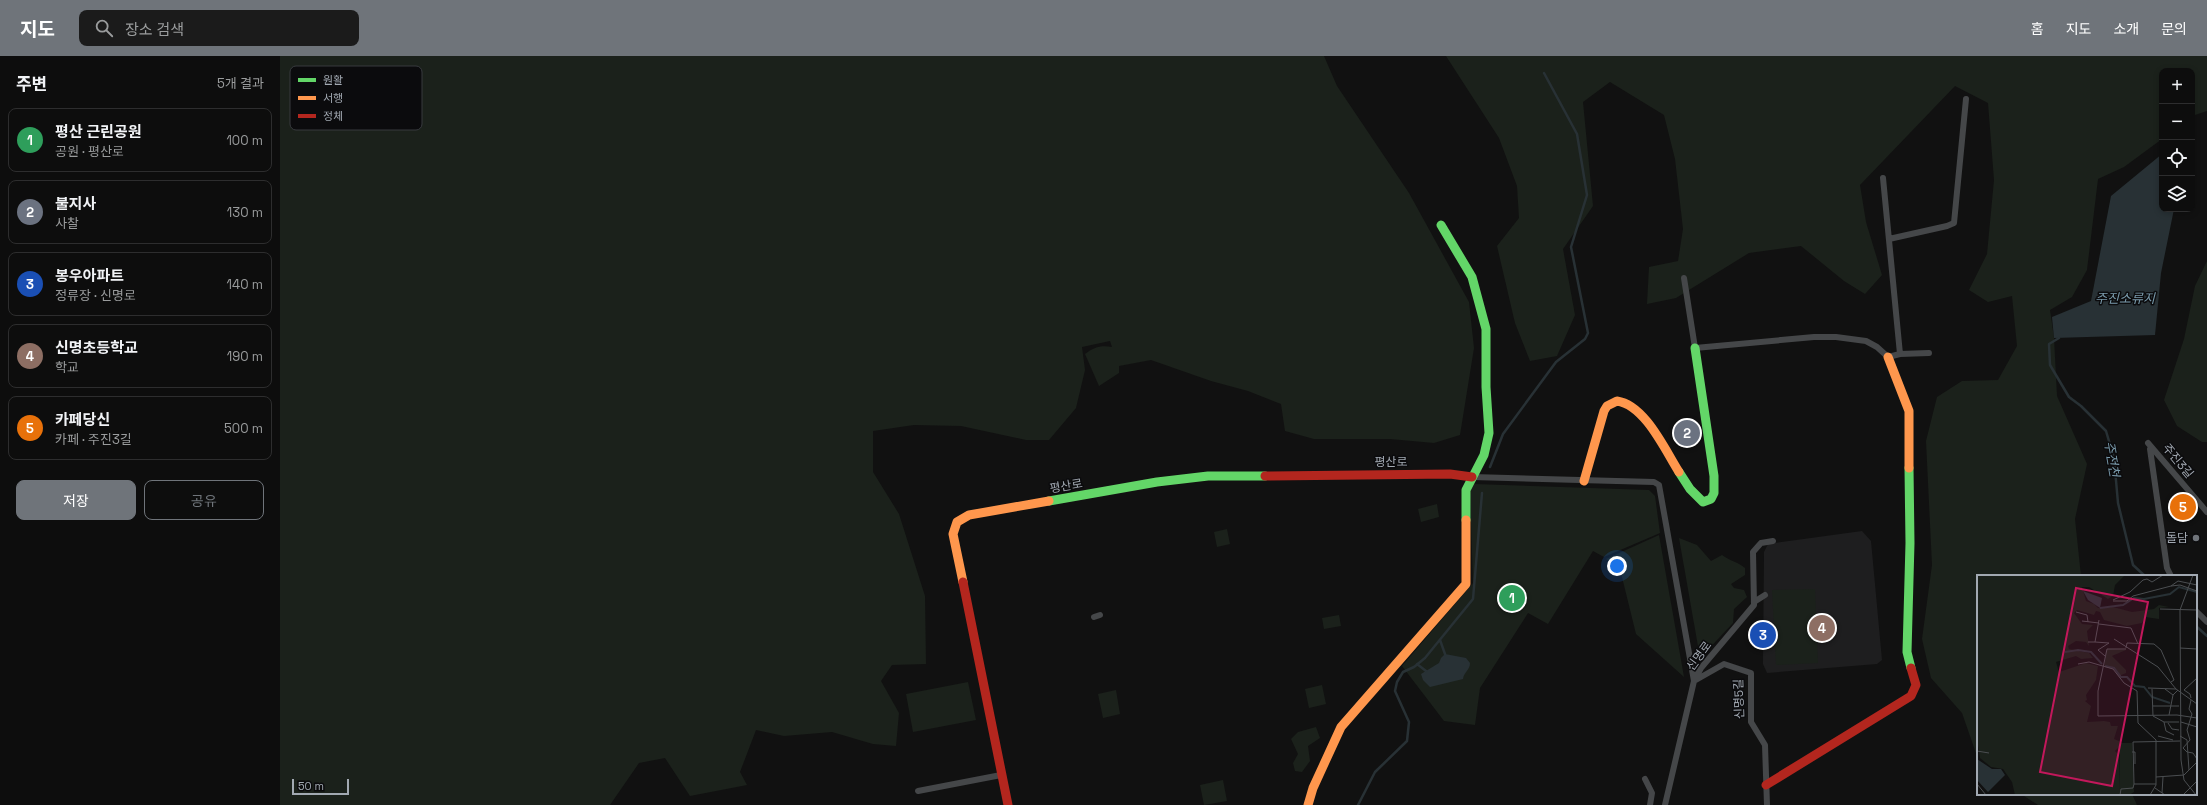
<!DOCTYPE html>
<html lang="ko">
<meta charset="utf-8">
<style>
body{margin:0;font-family:"Space Grotesk","Noto Sans KR",sans-serif;background:#1b1b1b;color:#f1f3f6}
.controls{position:absolute;right:12px;top:12px;display:grid;overflow:hidden;border-radius:8px;box-shadow:0 2px 6px #0003}
.controls button{width:36px;height:36px;display:grid;place-items:center;padding:0;border:0;border-bottom:1px solid #2d2d2e;background:#0d0d0d;color:#f1f3f6;font:20px sans-serif}
.scale{position:absolute;left:12px;bottom:10px;width:57px;box-sizing:border-box;padding-left:4px;border:2px solid #a2a9b2;border-top:0;font-size:11px;line-height:14px;white-space:nowrap;color:#a2a9b2;-webkit-text-stroke:3px #0b0b0d;paint-order:stroke}
.you{position:absolute;left:1337px;top:510px;width:14px;height:14px;margin:-10px;border:3px solid #fff;border-radius:50%;background:#1a73e8;box-shadow:0 0 0 6px #1a73e833}
.badge{display:grid;place-items:center;width:26px;height:26px;border-radius:50%;background:#6f747a;color:#fff;font-size:13px;font-weight:700}
.pin{position:absolute;translate:-50% -50%;border:2px solid #fff;box-shadow:0 1px 4px #0006}
.list{margin:0;padding:0;list-style:none}
h2{display:flex;justify-content:space-between;align-items:center;height:52px;margin:0;padding:0 16px;font-size:17px}
h2 small{font-size:13px;font-weight:400;color:#9a9c9d}
.list li{display:grid;grid-template-columns:26px 1fr auto;gap:12px;align-items:center;box-sizing:border-box;height:64px;margin:0 8px 8px;padding:0 8px;border:1px solid #2d2d2e;border-radius:8px}
.list b{display:block;font-size:15px;white-space:nowrap}
.list p{margin:0;font-size:13px;white-space:nowrap;color:#9a9c9d}
.list em{font-size:13px;font-style:normal;color:#9a9c9d}
.actions{display:flex;gap:8px;padding:12px 16px}
.actions a{flex:1;padding:9px 0;border:1px solid #6f747a;border-radius:8px;text-align:center;font-size:14px;color:#6f747a}
.actions .main{background:#6f747a;color:#fff}
.icon{flex:none;width:22px;height:22px;fill:none;stroke:currentColor;stroke-width:2;stroke-linecap:round;stroke-linejoin:round}
.map{position:relative;flex:none;width:1927px;height:749px;overflow:hidden}
header{display:flex;align-items:center;gap:24px;box-sizing:border-box;height:56px;padding:0 20px;background:#6f747a;color:#fff}
header strong{font-size:19px}
nav{display:flex;gap:22px;margin-inline-start:auto;font-size:14px}
.search{width:280px;height:36px;background:#1b1b1b;display:flex;align-items:center;gap:10px;box-sizing:border-box;padding:0 14px;border-radius:8px;color:#9a9c9d;font-size:15px}
main{display:flex}
aside{flex:1;background:#0d0d0d}
.map>svg:first-child{display:block}
.built{fill:#1e1e1f}
.green{fill:#1b211b}
.water{fill:#283135}
.lines{fill:none;stroke-linecap:round;stroke-linejoin:round}
.stream{stroke:#283135;stroke-width:2.5}
.street{stroke:#454749;stroke-width:6}
.fast{stroke:#63d668;stroke-width:9}
.slow{stroke:#ff974d;stroke-width:9}
.jam{stroke:#b3261e;stroke-width:9}
.poi-dot{fill:#6f747a;stroke:#0b0b0d;stroke-width:1.5}
.labels{text-anchor:middle;dominant-baseline:central;stroke-width:3;stroke-linejoin:round;paint-order:stroke}
.street-label{font-size:12px;fill:#a2a9b2;stroke:#0b0b0d}
.poi-label{font-size:12px;fill:#a2a9b2;stroke:#0b0b0d;text-anchor:end}
.water-label{font-size:13px;font-style:italic;fill:#7a9bac;stroke:#0b0b0d}
.inset-river{fill:none;stroke:#283135;stroke-width:2}
.inset-road{fill:none;stroke:#4b4e51;stroke-width:1}
.view{fill:#c2185b;fill-opacity:0.15;stroke:#c2185b;stroke-width:2}
.inset-edge{fill:none;stroke:#a2a9b2;stroke-width:2}
.key{fill:#0b0b0d;stroke:#383a3f;stroke-width:1}
.key-label{font-size:11px;fill:#a2a9b2}
</style>
<header>
<strong>지도</strong>
<div class="search"><svg class="icon" aria-label="search" viewBox="0 0 24 24"><circle cx="10" cy="10" r="6"/><path d="M15 15l6 6"/></svg>장소 검색</div>
<nav><a>홈</a><a>지도</a><a>소개</a><a>문의</a></nav>
</header>
<main>
<aside>
<h2>주변<small>5개 결과</small></h2>
<ul class="list">
<li><span class="badge" style="background:#2e9e5b">1</span><div><b>평산 근린공원</b><p>공원 · 평산로</p></div><em>100 m</em></li>
<li><span class="badge" style="background:#6b7280">2</span><div><b>불지사</b><p>사찰</p></div><em>130 m</em></li>
<li><span class="badge" style="background:#1a4fb4">3</span><div><b>봉우아파트</b><p>정류장 · 신명로</p></div><em>140 m</em></li>
<li><span class="badge" style="background:#8d6e63">4</span><div><b>신명초등학교</b><p>학교</p></div><em>190 m</em></li>
<li><span class="badge" style="background:#e8710a">5</span><div><b>카페당신</b><p>카페 · 주진3길</p></div><em>500 m</em></li>
</ul>
<div class="actions"><a class="main">저장</a><a>공유</a></div>
</aside>
<div class="map">
<svg width="1927" height="749" viewBox="0 0 1927 749">
<rect width="100%" height="100%" fill="#111"/>
<path class="built" d="M1582,475L1591,485L1602,604L1597,608L1487,617L1483,608L1484,496L1488,488Z"/>
<path class="green" d="M0,0H1044L1057,30L1129,137L1189,246L1194,292L1180,379L1154,387L1110,383H1034L1005,375L1001,348L968,335L931,325L871,304L839,310V317L819,330L805,298C814,291 821,289 832,291L830,285L802,291L805,314L796,352L769,384H746L681,370L634,369L593,375V416L619,458L645,540L646,608L612,609L601,625L619,657L616,690L593,688L552,676L504,680L476,674L460,716L467,729L410,740L385,702L359,707L330,749H0Z
M1166,0H1927V55L1912,60V15H1882V83L1844,111L1818,123L1807,214L1792,241L1770,254L1774,282L1777,340L1807,408L1795,463L1801,520H1698V703L1682,657L1651,622L1642,583L1652,509L1646,385L1657,341L1682,325L1718,324L1737,290L1732,240L1708,246L1689,234L1707,198L1714,124L1708,47L1675,30L1580,129L1586,166L1602,219L1585,238L1564,225L1521,190L1469,197L1396,242L1367,248L1369,211L1398,205L1403,173L1395,103L1384,59L1330,26L1303,46L1313,150L1283,193L1295,259L1277,300L1250,305L1235,267L1217,190L1239,162L1237,130L1219,82Z
M1927,205V386H1922L1897,370L1884,344L1904,283L1915,230Z
M1194,428L1369,434L1375,440L1380,477L1324,501L1313,495L1268,568L1248,557L1200,632L1195,669L1164,665L1122,610L1193,527L1190,435Z
M1157,448L1159,461L1141,466L1138,453Z
M947,473L950,488L937,491L934,476Z
M1379,479L1404,621L1356,578L1340,513L1326,503Z
M1399,482L1417,489L1431,505L1442,499C1450,505 1458,506 1465,512V519L1451,528L1454,532L1464,534L1467,541L1454,553L1453,567L1423,599L1419,596Z
M1535,533L1538,607L1496,609L1492,534Z
M1059,559L1061,570L1044,573L1042,562Z
M688,626L696,664L633,676L626,638Z
M1042,629L1046,648L1029,652L1025,633Z
M836,634L840,658L823,662L818,638Z
M1036,671L1040,682L1028,690L1030,705L1022,716L1015,715L1013,707L1018,698L1011,683L1018,676Z
M943,724L947,745L924,749L920,729Z
M1741,738H1852L1857,749H1758Z"/>
<path class="water" d="M1882,98V153H1894L1881,217L1875,279L1774,282L1772,261L1811,245L1831,140Z
M1165,598L1186,602L1190,607C1190,614 1184,616 1183,623L1150,631L1143,624L1141,618L1159,607L1161,602Z"/>
<g class="lines">
<path class="stream" d="M1779,282L1769,288L1770,309L1789,341L1801,350L1826,375L1834,402L1838,447L1853,509L1865,520
M1210,411L1223,378L1276,306L1305,283L1308,277L1291,191L1307,139L1297,78L1264,17
M1916,570L1927,580
M1160,584L1165,598
M1137,608L1146,615
M1078,749L1095,716L1127,685L1129,666L1115,635L1117,626L1123,616L1134,611L1145,602L1193,543L1202,437"/>
<path class="street" d="M1603,122L1620,298
M1609,183L1667,170L1674,167L1686,43
M1404,222L1415,292L1534,281H1556L1586,285L1597,291L1608,301L1620,298L1649,297
M1868,387L1927,456
M1870,393L1887,512L1891,520
M1192,421L1374,426L1379,429L1414,625
M1474,546L1485,539
M1916,555L1927,566
M814,561L820,559
M1414,625L1444,608L1471,617V666L1485,689L1487,749
M1365,723L1372,737L1370,749
M638,735L721,719
M1385,749L1414,625L1421,612L1474,549L1473,496L1481,487L1493,485"/>
<path class="fast" d="M1161,169L1192,221L1206,273V331L1209,377L1204,399L1186,434V464
M1629,412L1630,487L1627,596L1631,612
M1399,416L1410,433L1423,446L1431,443L1434,437V420L1415,292
M769,445L877,426L928,420H985"/>
<path class="slow" d="M1608,301L1629,355V412
M1304,425L1324,355L1327,350L1337,345C1365,349 1385,394 1399,416
M683,526L673,478L677,466L689,459L769,445
M1028,749L1033,732L1061,671L1186,528V464"/>
<path class="jam" d="M985,420L1170,418L1192,421
M683,526L728,749
M1486,729L1631,640L1636,629L1631,612"/>
</g>
<circle class="poi-dot" cx="1916" cy="482" r="4"/>
<g class="labels">
<g class="street-label">
<text transform="translate(1898 405) rotate(50)">주진3길</text>
<text x="1111" y="406">평산로</text>
<text transform="translate(786 430) rotate(-10)">평산로</text>
<text transform="translate(1419 600) rotate(-54)">신명로</text>
<text transform="translate(1459 643) rotate(-92)">신명5길</text>
</g>
<g class="poi-label">
<text x="1908" y="482">돌담</text>
</g>
<g class="water-label">
<text x="1845" y="242">주진소류지</text>
<text transform="translate(1832 403) rotate(80)">주전천</text>
</g>
</g>
<g transform="translate(1697 519)">
<rect width="220" height="220" fill="#111"/>
<path d="M0,0H148L138,10L136,21L131,24L112,12H105L109,26L117,29L121,33L136,32L155,37L177,34L182,30L192,32L182,33V44L168,42L165,48L150,51L127,45L123,37L119,36L117,40L100,35L97,38L105,49L116,50L110,56L112,71L109,67L99,66L91,71L92,74L112,78L116,83L104,84L99,81L79,87L82,97L109,88L121,91L119,105L109,120L110,125L108,126L114,131L110,147L127,146L133,147L134,151H141L137,164L142,166V172L138,176L142,180V216L143,168H155L157,217L152,220H38L35,207L26,194L14,192L3,183L0,164ZM130,74L149,75L135,81L149,95V98L142,101L136,93L127,92Z" fill="#1b211b"/>
<path d="M106,16L125,23L123,33L111,25ZM0,184L15,194H24L28,200L11,217L0,205Z" fill="#283135"/>
<path class="inset-river" d="M123,33L146,30L157,23L167,24L193,19L202,12L220,17M88,77L101,75L114,77L125,89M128,91L137,93L144,102H150L158,111L167,112L175,122L193,128"/>
<path class="inset-road" d="M216,0L203,35L204,185L207,205L219,220M194,11L201,6L220,10M136,25L153,17L166,5L170,4L175,7L186,0M136,26H150L156,21L194,11L203,10L220,16M183,34L220,35M99,37L110,40L111,47M105,46L122,48M122,49L154,53L161,69M137,64L181,92L199,114L220,129M111,67H118L122,45M118,67L132,68L121,75L128,81M149,73L150,68L177,69L184,75L197,105L194,107M203,73L220,74M149,74H130L121,116V141L200,140L220,143M101,89L112,87L136,94L147,108L160,116L161,148L179,165V210L173,220M171,113L199,114M175,114L176,141L187,147H202M188,114L196,120L201,115M214,123L213,119L207,115L220,103M176,131H202M192,140L196,120M187,147L189,156L197,160M204,147L220,152M191,148L195,154L202,155M181,161L196,165M203,161L210,165L212,195M0,176L12,178M155,177H158V189M210,177L206,173L213,165L210,155L215,139L212,134L214,125M210,177L216,178L220,184M179,202L207,200L220,187M0,209L9,220M179,209H157L156,167L203,166M178,213L188,220M185,218L186,202M143,220L144,214L156,213L157,209M206,220L220,206"/>
<path class="view" d="M99,13L171,27L135,211L63,197Z"/>
<rect width="220" height="220" class="inset-edge"/>
</g>
<rect x="10" y="10" width="132" height="64" rx="6" class="key"/>
<rect x="18" y="22" width="18" height="4" fill="#63d668"/>
<rect x="18" y="40" width="18" height="4" fill="#ff974d"/>
<rect x="18" y="58" width="18" height="4" fill="#b3261e"/>
<g class="key-label">
<text x="43" y="28">원활</text>
<text x="43" y="46">서행</text>
<text x="43" y="64">정체</text>
</g>
</svg>
<div class="controls">
<button>+</button>
<button>−</button>
<button><svg class="icon" aria-label="locate" viewBox="0 0 24 24"><circle cx="12" cy="12" r="6"/><path d="M12 2v4M12 18v4M2 12h4M18 12h4"/></svg></button>
<button><svg class="icon" aria-label="layers" viewBox="0 0 24 24"><path d="M12 4l9 5-9 5-9-5zM3 14l9 5 9-5"/></svg></button>
</div>
<div class="scale">50 m</div>
<div class="you"></div>
<div class="pin badge" style="left:1232px;top:542px;background:#2e9e5b">1</div>
<div class="pin badge" style="left:1407px;top:377px;background:#6b7280">2</div>
<div class="pin badge" style="left:1483px;top:579px;background:#1a4fb4">3</div>
<div class="pin badge" style="left:1542px;top:572px;background:#8d6e63">4</div>
<div class="pin badge" style="left:1903px;top:451px;background:#e8710a">5</div>
</div>
</main>
